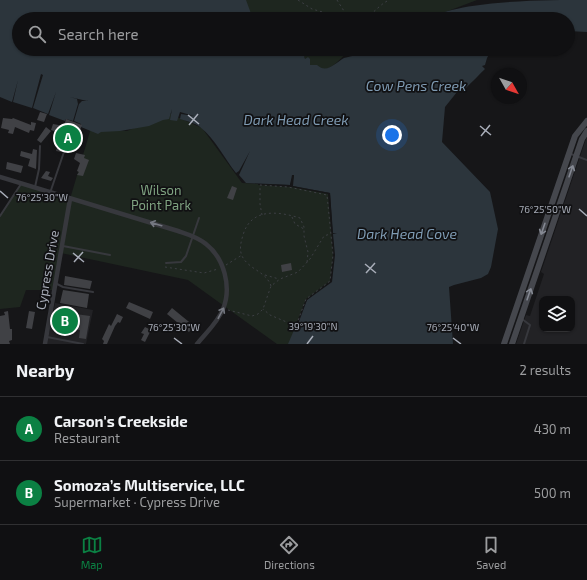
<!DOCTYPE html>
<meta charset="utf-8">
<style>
body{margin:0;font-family:"Exo 2",sans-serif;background:#19191b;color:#f1f3f6}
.controls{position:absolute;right:12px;bottom:12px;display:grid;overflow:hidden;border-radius:8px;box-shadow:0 1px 3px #0004}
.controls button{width:36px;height:36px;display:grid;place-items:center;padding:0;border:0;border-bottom:1px solid #303032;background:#101012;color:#f1f3f6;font:20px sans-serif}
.compass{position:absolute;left:491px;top:68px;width:36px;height:36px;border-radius:50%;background:#101012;box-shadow:0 1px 3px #0004;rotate:130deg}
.you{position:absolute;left:392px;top:135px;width:14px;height:14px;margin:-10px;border:3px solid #fff;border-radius:50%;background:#1a73e8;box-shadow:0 0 0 6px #1a73e833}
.badge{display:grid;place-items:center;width:26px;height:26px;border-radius:50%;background:#0b8043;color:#fff;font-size:13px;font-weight:700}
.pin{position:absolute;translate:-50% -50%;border:2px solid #fff;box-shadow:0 1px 4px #0006}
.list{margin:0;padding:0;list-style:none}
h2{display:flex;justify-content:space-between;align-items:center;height:52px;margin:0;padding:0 16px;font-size:17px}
h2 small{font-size:13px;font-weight:400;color:#9c9d9f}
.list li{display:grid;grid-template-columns:26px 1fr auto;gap:12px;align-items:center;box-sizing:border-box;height:64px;padding:0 16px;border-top:1px solid #303032}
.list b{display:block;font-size:15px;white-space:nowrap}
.list p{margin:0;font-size:13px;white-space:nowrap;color:#9c9d9f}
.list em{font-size:13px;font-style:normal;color:#9c9d9f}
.icon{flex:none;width:22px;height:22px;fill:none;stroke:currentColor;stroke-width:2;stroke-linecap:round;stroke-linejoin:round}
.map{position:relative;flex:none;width:587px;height:344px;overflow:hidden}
.search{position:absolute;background:#101012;box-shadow:0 1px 3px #0004;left:12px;right:12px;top:12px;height:44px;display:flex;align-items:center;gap:10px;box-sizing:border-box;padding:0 14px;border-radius:22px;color:#9c9d9f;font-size:15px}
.sheet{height:180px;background:#101012}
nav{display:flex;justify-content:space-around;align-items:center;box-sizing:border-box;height:56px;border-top:1px solid #303032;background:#101012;font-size:11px;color:#9c9d9f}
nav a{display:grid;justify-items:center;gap:2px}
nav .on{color:#0b8043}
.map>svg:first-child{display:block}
.built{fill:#222225;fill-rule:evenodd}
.green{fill:#1e261f}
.water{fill:#2c353c}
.pier{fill:#161618}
.building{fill:#404145}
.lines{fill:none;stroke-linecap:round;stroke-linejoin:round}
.path{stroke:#3d3f44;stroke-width:1;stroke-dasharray:2 3;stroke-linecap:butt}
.lane{stroke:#37383d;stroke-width:2}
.street{stroke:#37383d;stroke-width:4.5}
.secondary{stroke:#45474d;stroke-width:6}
.oneway{stroke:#858993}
.oneway2{stroke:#757881}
.ticks{fill:none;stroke:#a8adb8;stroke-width:1.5}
.labels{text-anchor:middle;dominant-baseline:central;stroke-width:3.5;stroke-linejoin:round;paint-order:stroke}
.park-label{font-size:13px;fill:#7fa381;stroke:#111113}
.street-label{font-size:13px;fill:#a8adb8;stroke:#111113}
.water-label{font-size:14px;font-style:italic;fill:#7f9bb3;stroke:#111113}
.ticks-label{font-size:10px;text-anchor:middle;fill:#a8adb8;stroke:#111113;stroke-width:3.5;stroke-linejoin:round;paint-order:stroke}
</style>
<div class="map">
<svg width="587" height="344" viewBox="0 0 587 344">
<rect width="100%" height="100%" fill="#161618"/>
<path class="built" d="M587,136V344H516L526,315L530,316L544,274L541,272ZM542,299H572V329H542Z
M55,303L93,310L86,344H47Z"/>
<path class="green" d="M237,0H477L427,19H250Z
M301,49H350C341,58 323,82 308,64C305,60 303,53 301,49Z
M168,113L202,128L242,183L294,186L329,193L334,255L330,282L307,300L289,344H277L188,280L61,253L54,290H26L20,307L0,309V216L21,184L70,199L91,128L127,131Z"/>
<path class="water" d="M0,0H246L253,19H19V49H302L305,59L308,57L310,59V65H317C327,74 335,63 344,58C348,57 352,56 357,55L355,54L356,49H502L499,52L491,51L487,58L485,65L482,66L485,69C481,73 470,84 465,89L461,87L445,107L442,142L490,192L498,229L491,267L488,274L481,278L454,285L449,287L453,344H288L307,300L332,282L335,255L333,234H337L333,233L330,193L292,186L294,175H293L290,185L246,183L239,175L250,151L239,171L236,173C224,158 216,140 200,127C195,123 186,121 180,119L181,114L194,116L180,112L177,121L170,120L172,109L169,119L163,120L149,126L120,131L101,132L98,134L81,127V124L74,121L79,104L82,101H87L88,98L87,101L70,97L77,99L78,104L73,121L66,119L65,121L49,115L56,92L48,114L33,108L43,75L41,74L32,108L13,102L18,80L12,102L0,97Z
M587,0V32L568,31V19H428C460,0 545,0 587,0Z"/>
<path class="pier" d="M292,175H294L293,186L330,193L334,255L331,281L307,300L297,327H295L306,299L330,281L333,255L328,194L291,187L258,185V184L290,185Z"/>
<path class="building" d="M40,112L47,114L44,122L37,120Z
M3,118L12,119L13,118L31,125V122L36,123L34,131L30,130L29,133L15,127L13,134L8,133L9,130L1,128Z
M66,119L82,125L76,141L68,138L61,152L56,151L58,144L55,143L59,133L51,130L53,124L64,126Z
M46,127L51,131L41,143L37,140Z
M33,149L37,150L36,169L28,166L30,159L20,156L21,151L32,154Z
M76,153L85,155L84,158L89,160L83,176L77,175L79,172L77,171L80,163L74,159Z
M7,162L23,166L21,173L6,169Z
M46,171L50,172L48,176L53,178L51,181L41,178Z
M232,186L237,188L233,200L227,198Z
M291,263L292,270L282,272L281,265Z
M65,276L92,281L90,289L64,285Z
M63,290L89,294L87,308L60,303Z
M129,302L153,312L150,319L126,308Z
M172,308L194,326L189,332L167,314Z
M8,311L10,329H12V340L9,341L10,344H0V316L5,315L4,312Z
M29,311L35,312L32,329L26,328Z
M61,312L90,316L86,339L79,338L80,330L59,327Z
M117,314L123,317L120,323L118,322L115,326L107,344H103L104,341L102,339L109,324L111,326Z
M145,327L151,330L145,342L141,340L144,334L141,333Z"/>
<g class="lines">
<path class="path" d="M298,0L312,9L347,19
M337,0L349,19
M361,19C374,15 377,6 389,0
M262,215L260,204V185L288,187L327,195L333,255L330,281L306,299L296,326L270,315L263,309
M292,217L295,224L304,229
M226,265L242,255
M165,267L204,273L218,269
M265,275L279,279
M271,286C266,271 249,270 242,256C239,249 241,242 243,235C251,208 277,211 300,218L304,227V236L308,252L307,263
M228,310L252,316L258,314L263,309L271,286L280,279L298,272L310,259L324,236L330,234"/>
<path class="lane" d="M571,154L587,160
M35,187L39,169L40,146
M50,193L67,143
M0,216L21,184
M63,246L110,255
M166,263L181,262L186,256L199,218
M55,283L63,287L93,292
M522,319L530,325L524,344
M47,337L83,344"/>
<path class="street" d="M0,177L178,231C187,234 198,237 206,244C224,258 232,287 223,309C218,322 206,333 197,344
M45,344L70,199"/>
<path class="secondary" d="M504,344L575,136L587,121
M512,344L582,139L587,131"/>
</g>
<defs><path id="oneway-shaft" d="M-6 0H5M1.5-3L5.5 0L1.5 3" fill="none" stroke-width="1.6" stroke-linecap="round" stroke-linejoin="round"/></defs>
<g class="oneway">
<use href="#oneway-shaft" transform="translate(571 171) rotate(-71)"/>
<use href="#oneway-shaft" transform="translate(543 229) rotate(109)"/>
<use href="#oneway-shaft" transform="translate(529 294) rotate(-71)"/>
</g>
<g class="oneway2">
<use href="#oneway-shaft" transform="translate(156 224) rotate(-164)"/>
<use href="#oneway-shaft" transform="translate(221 313) rotate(-62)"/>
</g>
<path class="ticks" d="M188,115L199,124M189,125L198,114M480,126L491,135M481,136L490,125M0,191L8,198M579,209L587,216M73,253L84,262M74,262L83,252M365,264L376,273M366,273L375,263M174,338L182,344M453,338L461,344M307,344L313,336"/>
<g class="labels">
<g class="park-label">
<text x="161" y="190">Wilson<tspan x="161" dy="15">Point Park</tspan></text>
</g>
<g class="street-label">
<text transform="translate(47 270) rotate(-80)">Cypress Drive</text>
</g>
<g class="water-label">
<text x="416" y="85">Cow Pens Creek</text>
<text x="296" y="119">Dark Head Creek</text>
<text x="407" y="233">Dark Head Cove</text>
</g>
</g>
<g class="ticks-label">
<text x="42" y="201">76°25'30"W</text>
<text x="545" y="213">76°25'50"W</text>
<text x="313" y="330">39°19'30"N</text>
<text x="174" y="331">76°25'30"W</text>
<text x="453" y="331">76°25'40"W</text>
</g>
</svg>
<div class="controls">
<button><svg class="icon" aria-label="layers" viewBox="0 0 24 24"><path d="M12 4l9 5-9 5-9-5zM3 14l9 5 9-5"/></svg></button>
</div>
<svg class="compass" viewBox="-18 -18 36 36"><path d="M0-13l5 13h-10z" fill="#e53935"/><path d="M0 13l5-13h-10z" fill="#9c9d9f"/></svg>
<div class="you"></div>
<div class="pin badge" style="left:68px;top:138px">A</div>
<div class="pin badge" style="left:65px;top:321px">B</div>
<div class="search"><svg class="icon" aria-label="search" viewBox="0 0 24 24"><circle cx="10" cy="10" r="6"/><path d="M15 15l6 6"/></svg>Search here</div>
</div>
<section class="sheet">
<h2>Nearby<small>2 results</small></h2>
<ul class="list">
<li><span class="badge">A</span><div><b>Carson's Creekside</b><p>Restaurant</p></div><em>430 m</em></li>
<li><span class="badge">B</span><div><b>Somoza’s Multiservice, LLC</b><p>Supermarket · Cypress Drive</p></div><em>500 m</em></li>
</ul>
</section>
<nav>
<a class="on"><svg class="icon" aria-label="map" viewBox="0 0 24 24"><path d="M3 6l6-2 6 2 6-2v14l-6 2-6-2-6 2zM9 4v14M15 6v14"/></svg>Map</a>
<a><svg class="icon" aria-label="directions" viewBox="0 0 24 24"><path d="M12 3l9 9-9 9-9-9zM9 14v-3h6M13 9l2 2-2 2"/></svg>Directions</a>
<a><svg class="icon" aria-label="saved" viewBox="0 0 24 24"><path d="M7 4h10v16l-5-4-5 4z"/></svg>Saved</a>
</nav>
